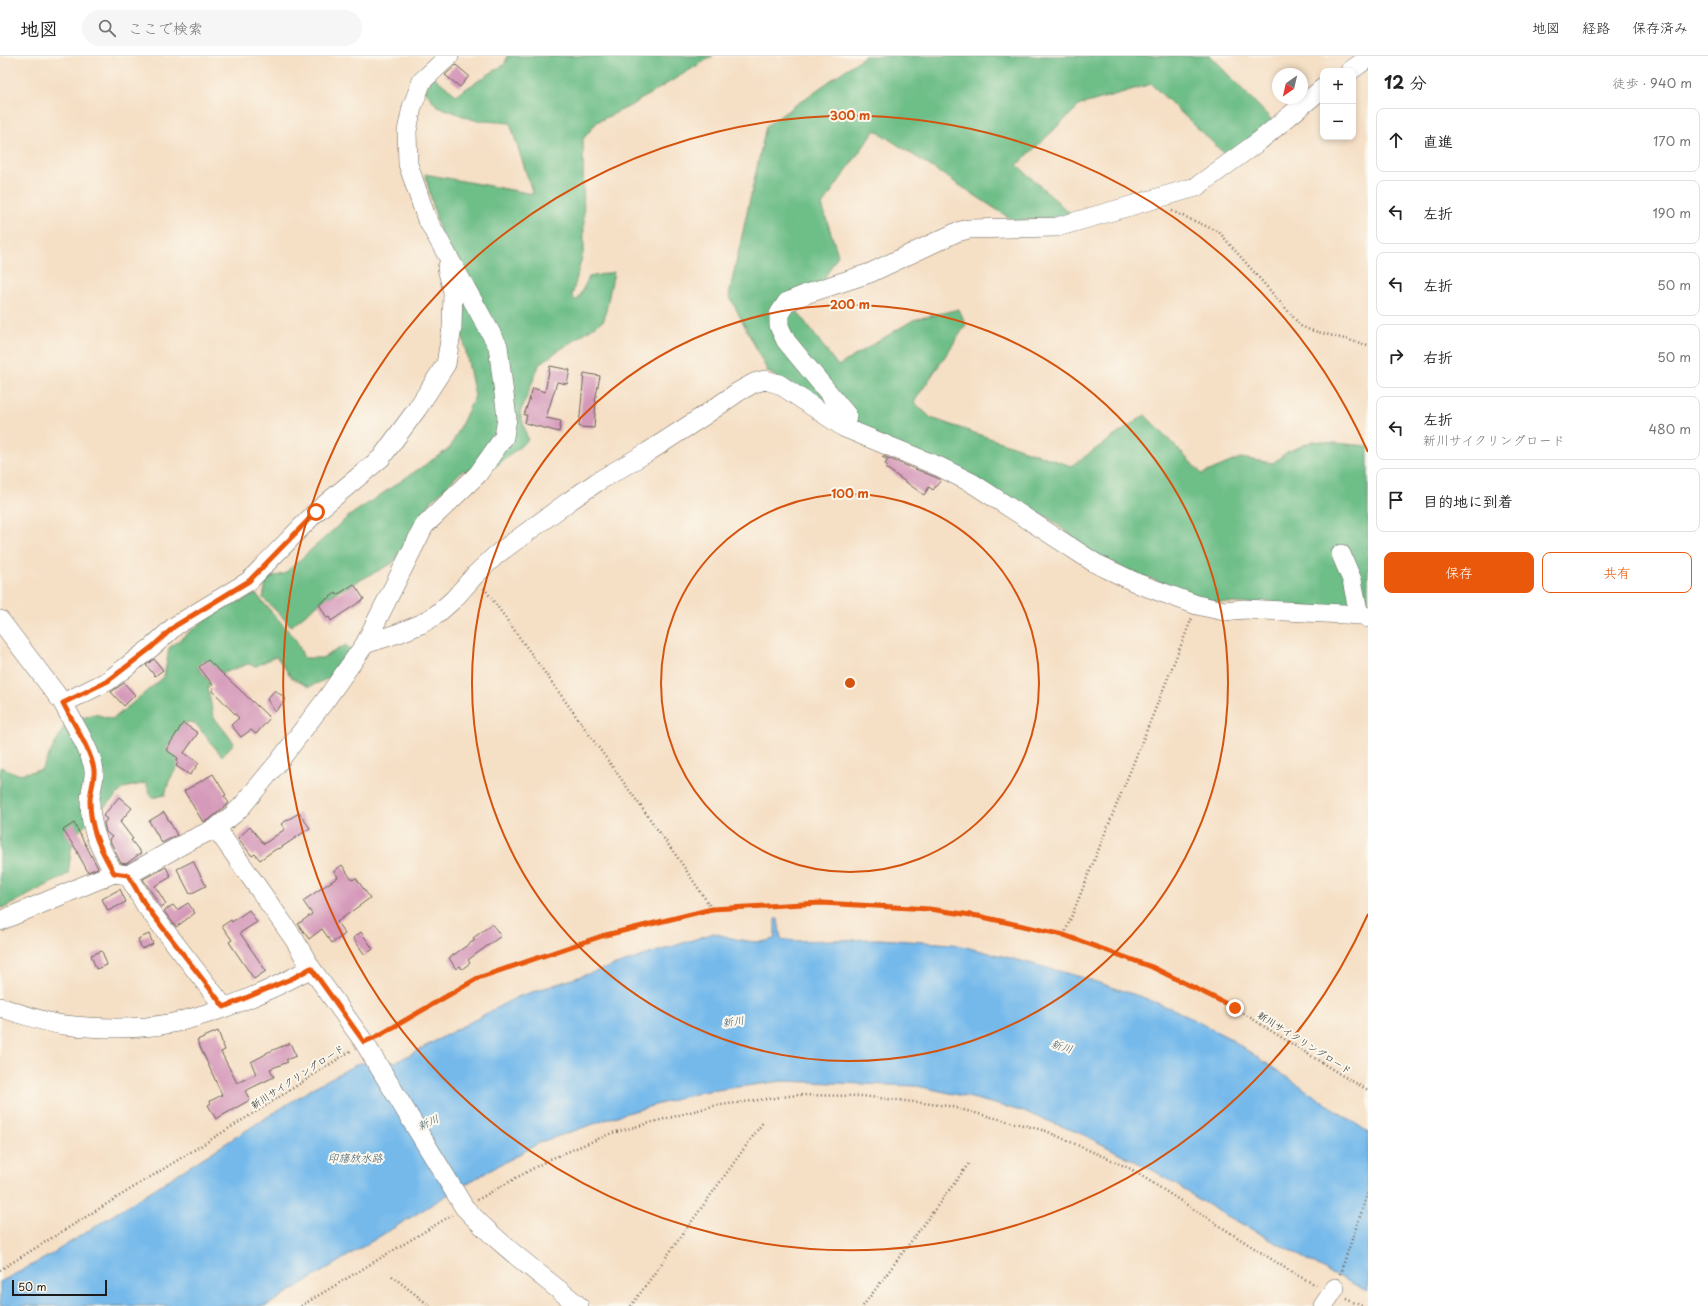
<!DOCTYPE html>
<html lang="ja">
<meta charset="utf-8">
<style>
body{margin:0;font-family:"Playpen Sans","Klee One",sans-serif;background:#f6f6f6;color:#222}
.controls{position:absolute;right:12px;top:12px;display:grid;overflow:hidden;border-radius:8px;box-shadow:0 2px 6px #0003}
.controls button{width:36px;height:36px;display:grid;place-items:center;padding:0;border:0;border-bottom:1px solid #e0e0e0;background:#fff;color:#222;font:20px sans-serif}
.compass{position:absolute;left:1272px;top:12px;width:36px;height:36px;border-radius:50%;background:#fff;box-shadow:0 2px 6px #0003;rotate:214deg}
.scale{position:absolute;left:12px;bottom:10px;width:95px;box-sizing:border-box;padding-left:4px;border:2px solid #1c1c1c;border-top:0;font-size:11px;line-height:14px;white-space:nowrap;color:#1c1c1c;-webkit-text-stroke:3px #fbf7ec;paint-order:stroke}
.stop{position:absolute;width:12px;height:12px;margin:-9px;border:3px solid #ea580c;border-radius:50%;background:#fff}
.stop.end{background:#ea580c;border-color:#fff;box-shadow:0 1px 4px #0008}
.list{margin:0;padding:0;list-style:none}
h2{display:flex;justify-content:space-between;align-items:center;height:52px;margin:0;padding:0 16px;font-size:17px}
h2 small{font-size:13px;font-weight:400;color:#767676}
.list li{display:grid;grid-template-columns:26px 1fr auto;gap:12px;align-items:center;box-sizing:border-box;height:64px;margin:0 8px 8px;padding:0 8px;border:1px solid #e0e0e0;border-radius:8px}
.list b{display:block;font-size:15px;white-space:nowrap}
.list p{margin:0;font-size:13px;white-space:nowrap;color:#767676}
.list em{font-size:13px;font-style:normal;color:#767676}
.actions{display:flex;gap:8px;padding:12px 16px}
.actions a{flex:1;padding:9px 0;border:1px solid #ea580c;border-radius:8px;text-align:center;font-size:14px;color:#ea580c}
.actions .main{background:#ea580c;color:#fff}
.icon{flex:none;width:22px;height:22px;fill:none;stroke:currentColor;stroke-width:2;stroke-linecap:round;stroke-linejoin:round}
.map{position:relative;flex:none;width:1368px;height:1250px;overflow:hidden}
header{display:flex;align-items:center;gap:24px;box-sizing:border-box;height:56px;padding:0 20px;background:#fff;border-bottom:1px solid #e0e0e0}
header strong{font-size:19px}
nav{display:flex;gap:22px;margin-inline-start:auto;font-size:14px}
.search{width:280px;height:36px;background:#f6f6f6;display:flex;align-items:center;gap:10px;box-sizing:border-box;padding:0 14px;border-radius:22px;color:#767676;font-size:15px}
main{display:flex}
aside{flex:1;background:#fff}
.map>svg:first-child{display:block}
.forest{fill:#6ebe88;stroke:#456d52}
.water{fill:#75b9eb;stroke:#486a84}
.building{fill:#d59aba}
.lines{fill:none;stroke-linecap:round;stroke-linejoin:round}
.minor-casing{stroke:#686057;stroke-width:20}
.path{stroke:#686057;stroke-width:2.5;stroke-dasharray:1 3;stroke-linecap:butt}
.minor{stroke:#fff;stroke-width:19}
.route{stroke:#ea580c;stroke-width:5}
.ring{fill:none;stroke:#d4530e;stroke-width:2}
.labels{text-anchor:middle;dominant-baseline:central;stroke-width:4;stroke-linejoin:round;paint-order:stroke}
.street-label{font-size:10px;fill:#1c1c1c;stroke:#fbf7ec}
.water-label{font-size:11px;font-style:italic;fill:#405b6f;stroke:#fbf7ec}
.centre{fill:#d4530e;stroke:#fbf7ec;stroke-width:2}
.ring-label{font-size:12px;text-anchor:middle;font-weight:bold;fill:#d4530e;stroke:#fbf7ec;stroke-width:4;stroke-linejoin:round;paint-order:stroke}
</style>
<header>
<strong>地図</strong>
<div class="search"><svg class="icon" aria-label="search" viewBox="0 0 24 24"><circle cx="10" cy="10" r="6"/><path d="M15 15l6 6"/></svg>ここで検索</div>
<nav><a>地図</a><a>経路</a><a>保存済み</a></nav>
</header>
<main>
<div class="map">
<svg width="1368" height="1250" viewBox="0 0 1368 1250">
<rect width="100%" height="100%" fill="#fbf7ec"/>
<filter id="ink" filterUnits="userSpaceOnUse"><feTurbulence type="fractalNoise" baseFrequency=".025" numOctaves="2"/><feDisplacementMap in="SourceGraphic" scale="8" xChannelSelector="R" yChannelSelector="G"/><feConvolveMatrix kernelMatrix="1 2 1 2 8 2 1 2 1" color-interpolation-filters="sRGB"/></filter>
<filter id="wash" filterUnits="userSpaceOnUse"><feTurbulence type="fractalNoise" baseFrequency=".012" numOctaves="4" result="noise"/><feDisplacementMap in="SourceGraphic" scale="16" xChannelSelector="R" yChannelSelector="G"/><feGaussianBlur stdDeviation="0.9" result="paint"/><feColorMatrix in="noise" values="0 0 0 0 0 0 0 0 0 0 0 0 0 0 0 0 0 1.4 0 .05"/><feComposite in="paint" operator="in"/></filter>
<g filter="url(#wash)">
<rect width="100%" height="100%" fill="#f5dfc5"/>
<path class="forest" d="M507,0H713L630,50L597,66L583,83L584,193L572,240L577,245L589,221L614,216L604,264L540,307L520,357L528,384L479,424L463,414L431,446L393,507L326,542L291,570L263,542L267,522L284,518L349,460L450,392L475,340L449,212L425,118L533,138L510,67L474,64L437,50L424,34L433,20L456,39L505,8Z
M865,0H1210L1274,66L1229,102L1151,28L1080,49L1017,109L1073,160L1014,165L875,74L822,149L838,199L824,223L796,254L838,310L913,264L959,253L966,269L914,346L931,362L1071,410L1145,359L1202,418L1240,402L1273,407L1287,396L1313,385L1368,390V555L1217,546L1197,540L1125,513L1091,496L1049,462L1027,454L874,379L768,316L729,239L766,70Z
M256,538L296,584L304,602H322L346,589L353,597L340,617L309,631L292,622L276,600L256,610L248,608L223,617L206,604L197,610L210,627L208,632L213,660L234,687L222,700L195,667L187,666L168,692L181,704L169,725L165,739L152,742L146,727L124,732L73,781L68,818L4,852L0,851V711L18,718L41,714L65,669L94,658L113,663L164,621L169,592L214,557Z"/>
<path class="water" d="M775,863H778L781,883L794,885L879,883L953,888L1014,903L1081,921L1142,941L1175,954L1229,982L1368,1076V1235L1329,1216L1211,1151L1156,1116L1082,1078L1025,1056L968,1041L917,1030L782,1025L702,1036L620,1059L541,1086L462,1130L266,1250H0V1226L47,1201L316,1030L359,1007L396,1006L517,941L714,877C731,882 759,891 775,882Z"/>
<g id="blocks">
<path class="building" d="M456,9L469,20L460,31L445,19Z
M550,310L570,314L567,328L557,326L546,362L561,365L559,376L525,367L527,359H524L533,332L545,336Z
M584,317L600,320L595,345H596L594,372L579,371Z
M883,400L935,421L941,424L933,434L929,431L924,439L886,412L888,410L885,408L888,404L882,401Z
M354,528L364,543L331,565L329,561L327,562L319,548L336,537L337,539Z
M154,603L163,614L155,620L146,609Z
M208,604L270,662L256,678L251,674L241,681L231,669L239,662L212,634L214,632L213,629L199,611Z
M124,627L135,639L124,650L111,636Z
M275,634L286,643L275,656L267,643Z
M183,667L198,677L184,697L199,707L190,719L176,710L178,707L176,705L178,702L166,694Z
M213,718L226,739L224,740L229,747L210,763L203,766L184,735Z
M119,741L132,752L120,766L133,783L131,784L141,797L126,808L121,807L109,783L112,781L106,776L104,767L107,763L103,760Z
M164,756L177,779L162,787L149,765Z
M299,757L310,772L279,793L278,792L270,797L260,804L255,798L252,800L238,782L250,771L264,788L285,773L281,768Z
M74,767L98,812L88,816L77,796H78L63,774Z
M193,805L206,830L190,838L177,813Z
M342,809L352,824L356,822L370,842L337,866L345,878L332,887L322,873L309,883L298,868L312,858L303,845L338,821L334,815Z
M166,811L171,821L155,830L166,848L161,851L143,823Z
M120,833L126,846L108,855L102,843Z
M188,847L195,857L176,871L164,855L173,849L177,854Z
M249,854L257,866L240,877L266,915L254,923L229,886L232,884L222,870L231,864L232,866Z
M492,868L501,880L468,904L470,907L462,913L460,910L456,913L449,902L475,884L473,882Z
M361,876L373,893L365,899L353,882Z
M149,878L153,888L142,893L138,883Z
M102,895L107,909L96,913L91,899Z
M218,975L225,994L221,996L237,1027L256,1018L251,1006L266,998V997L290,987L296,1000L286,1004L288,1006L270,1013L274,1021L245,1035L250,1044L216,1063L208,1049L211,1047L210,1045L222,1039L197,984Z"/>
</g>
</g>
<g filter="url(#ink)">
<use href="#blocks" fill-opacity="0" stroke="#686057" stroke-width="1"/>
<g class="lines">
<g class="minor-casing">
<path id="minor" d="M449,0L422,25L412,51L407,75L408,108L426,161L498,290L507,362L504,381L478,418L424,470L365,588L327,642L280,704L242,750L234,758L216,772L294,883L311,912L364,986L464,1151C498,1188 540,1218 579,1250
M1350,15L1368,2
M845,372L847,359L786,285L779,270V258L787,246L809,237L870,217L957,176L969,173L1057,171L1196,131L1258,86L1323,32
M1341,498L1352,524L1359,559
M0,564L63,647L108,625L152,591L175,570L249,525L316,456L381,402L417,353L446,308L452,272L453,236L447,212
M365,588L399,577L421,568L436,559L454,543L475,519L496,499L568,446L597,426L648,396L705,359L738,336L754,327L765,324L779,328L845,372L940,411L972,427L1095,507L1139,528L1197,549L1224,555L1245,553L1363,559L1368,562
M63,647C72,665 92,696 94,714C95,724 90,735 90,745C90,774 100,792 114,817
M128,819L146,850L224,951
M0,865L114,817L128,819L187,786L216,772
M0,951C21,958 43,966 64,969C100,973 138,974 173,967C220,956 270,935 311,912
M1323,1250L1335,1232"/>
</g>
<path class="path" d="M1172,155L1219,176L1301,270L1310,274L1368,289
M484,532L678,802L712,853
M1064,879L1192,562
M377,980L478,922L602,879L712,853L821,847L881,849L929,853L978,860L1064,879L1152,911L1235,952L1343,1020L1368,1034
M477,1144L548,1104L612,1077L713,1050L797,1039L862,1040L948,1050L1046,1075L1131,1113L1293,1217L1318,1230
M0,1214L270,1047L352,994
M1340,1218L1368,1137
M392,1220L430,1250
M1346,1243L1362,1250
M301,1250L452,1159
M631,1250L764,1065
M863,1250L970,1106"/>
<use href="#minor" class="minor"/>
</g>
</g>
<g class="lines" filter="url(#ink)">
<path class="route" d="M316,456L249,525L175,570L152,591L108,625L63,647C72,665 92,696 94,714C95,724 90,735 90,745C90,774 100,792 114,817L128,819L146,850L224,951L293,922L311,912L364,986L378,980L478,922L602,880L712,853L821,847L929,853L978,860L1064,879L1152,911L1235,952"/>
</g>
<g class="ring">
<circle cx="850" cy="627" r="189"/>
<circle cx="850" cy="627" r="378"/>
<path d="M1368 858A567 567 0 1 1 1368 396"/>
</g>
<g class="labels">
<g class="street-label">
<text transform="translate(1305 986) rotate(32)">新川サイクリングロード</text>
<text transform="translate(297 1020) rotate(-33)">新川サイクリングロード</text>
</g>
<g class="water-label">
<text transform="translate(733 965) rotate(-8)">新川</text>
<text transform="translate(1062 990) rotate(17)">新川</text>
<text transform="translate(428 1066) rotate(-24)">新川</text>
<text x="355" y="1101">印旛放水路</text>
</g>
</g>
<circle cx="850" cy="627" r="6" class="centre"/>
<g class="ring-label">
<text x="850" y="64">300 m</text>
<text x="850" y="253">200 m</text>
<text x="850" y="442">100 m</text>
</g>
</svg>
<div class="controls">
<button>+</button>
<button>−</button>
</div>
<svg class="compass" viewBox="-18 -18 36 36"><path d="M0-13l5 13h-10z" fill="#e53935"/><path d="M0 13l5-13h-10z" fill="#767676"/></svg>
<div class="scale">50 m</div>
<div class="stop" style="left:316px;top:456px"></div>
<div class="stop end" style="left:1235px;top:952px"></div>
</div>
<aside>
<h2>12 分<small>徒歩 · 940 m</small></h2>
<ul class="list">
<li><svg class="icon" aria-label="ahead" viewBox="0 0 24 24"><path d="M12 20V5M6 11l6-6 6 6"/></svg><div><b>直進</b></div><em>170 m</em></li>
<li><svg class="icon" aria-label="left" viewBox="0 0 24 24"><path d="M17 20v-9H6M10 6l-5 5 5 5"/></svg><div><b>左折</b></div><em>190 m</em></li>
<li><svg class="icon" aria-label="left" viewBox="0 0 24 24"><path d="M17 20v-9H6M10 6l-5 5 5 5"/></svg><div><b>左折</b></div><em>50 m</em></li>
<li><svg class="icon" aria-label="right" viewBox="0 0 24 24"><path d="M7 20v-9h11M14 6l5 5-5 5"/></svg><div><b>右折</b></div><em>50 m</em></li>
<li><svg class="icon" aria-label="left" viewBox="0 0 24 24"><path d="M17 20v-9H6M10 6l-5 5 5 5"/></svg><div><b>左折</b><p>新川サイクリングロード</p></div><em>480 m</em></li>
<li><svg class="icon" aria-label="arrive" viewBox="0 0 24 24"><path d="M6 21V4h12l-3 4 3 4H6"/></svg><div><b>目的地に到着</b></div></li>
</ul>
<div class="actions"><a class="main">保存</a><a>共有</a></div>
</aside>
</main>
